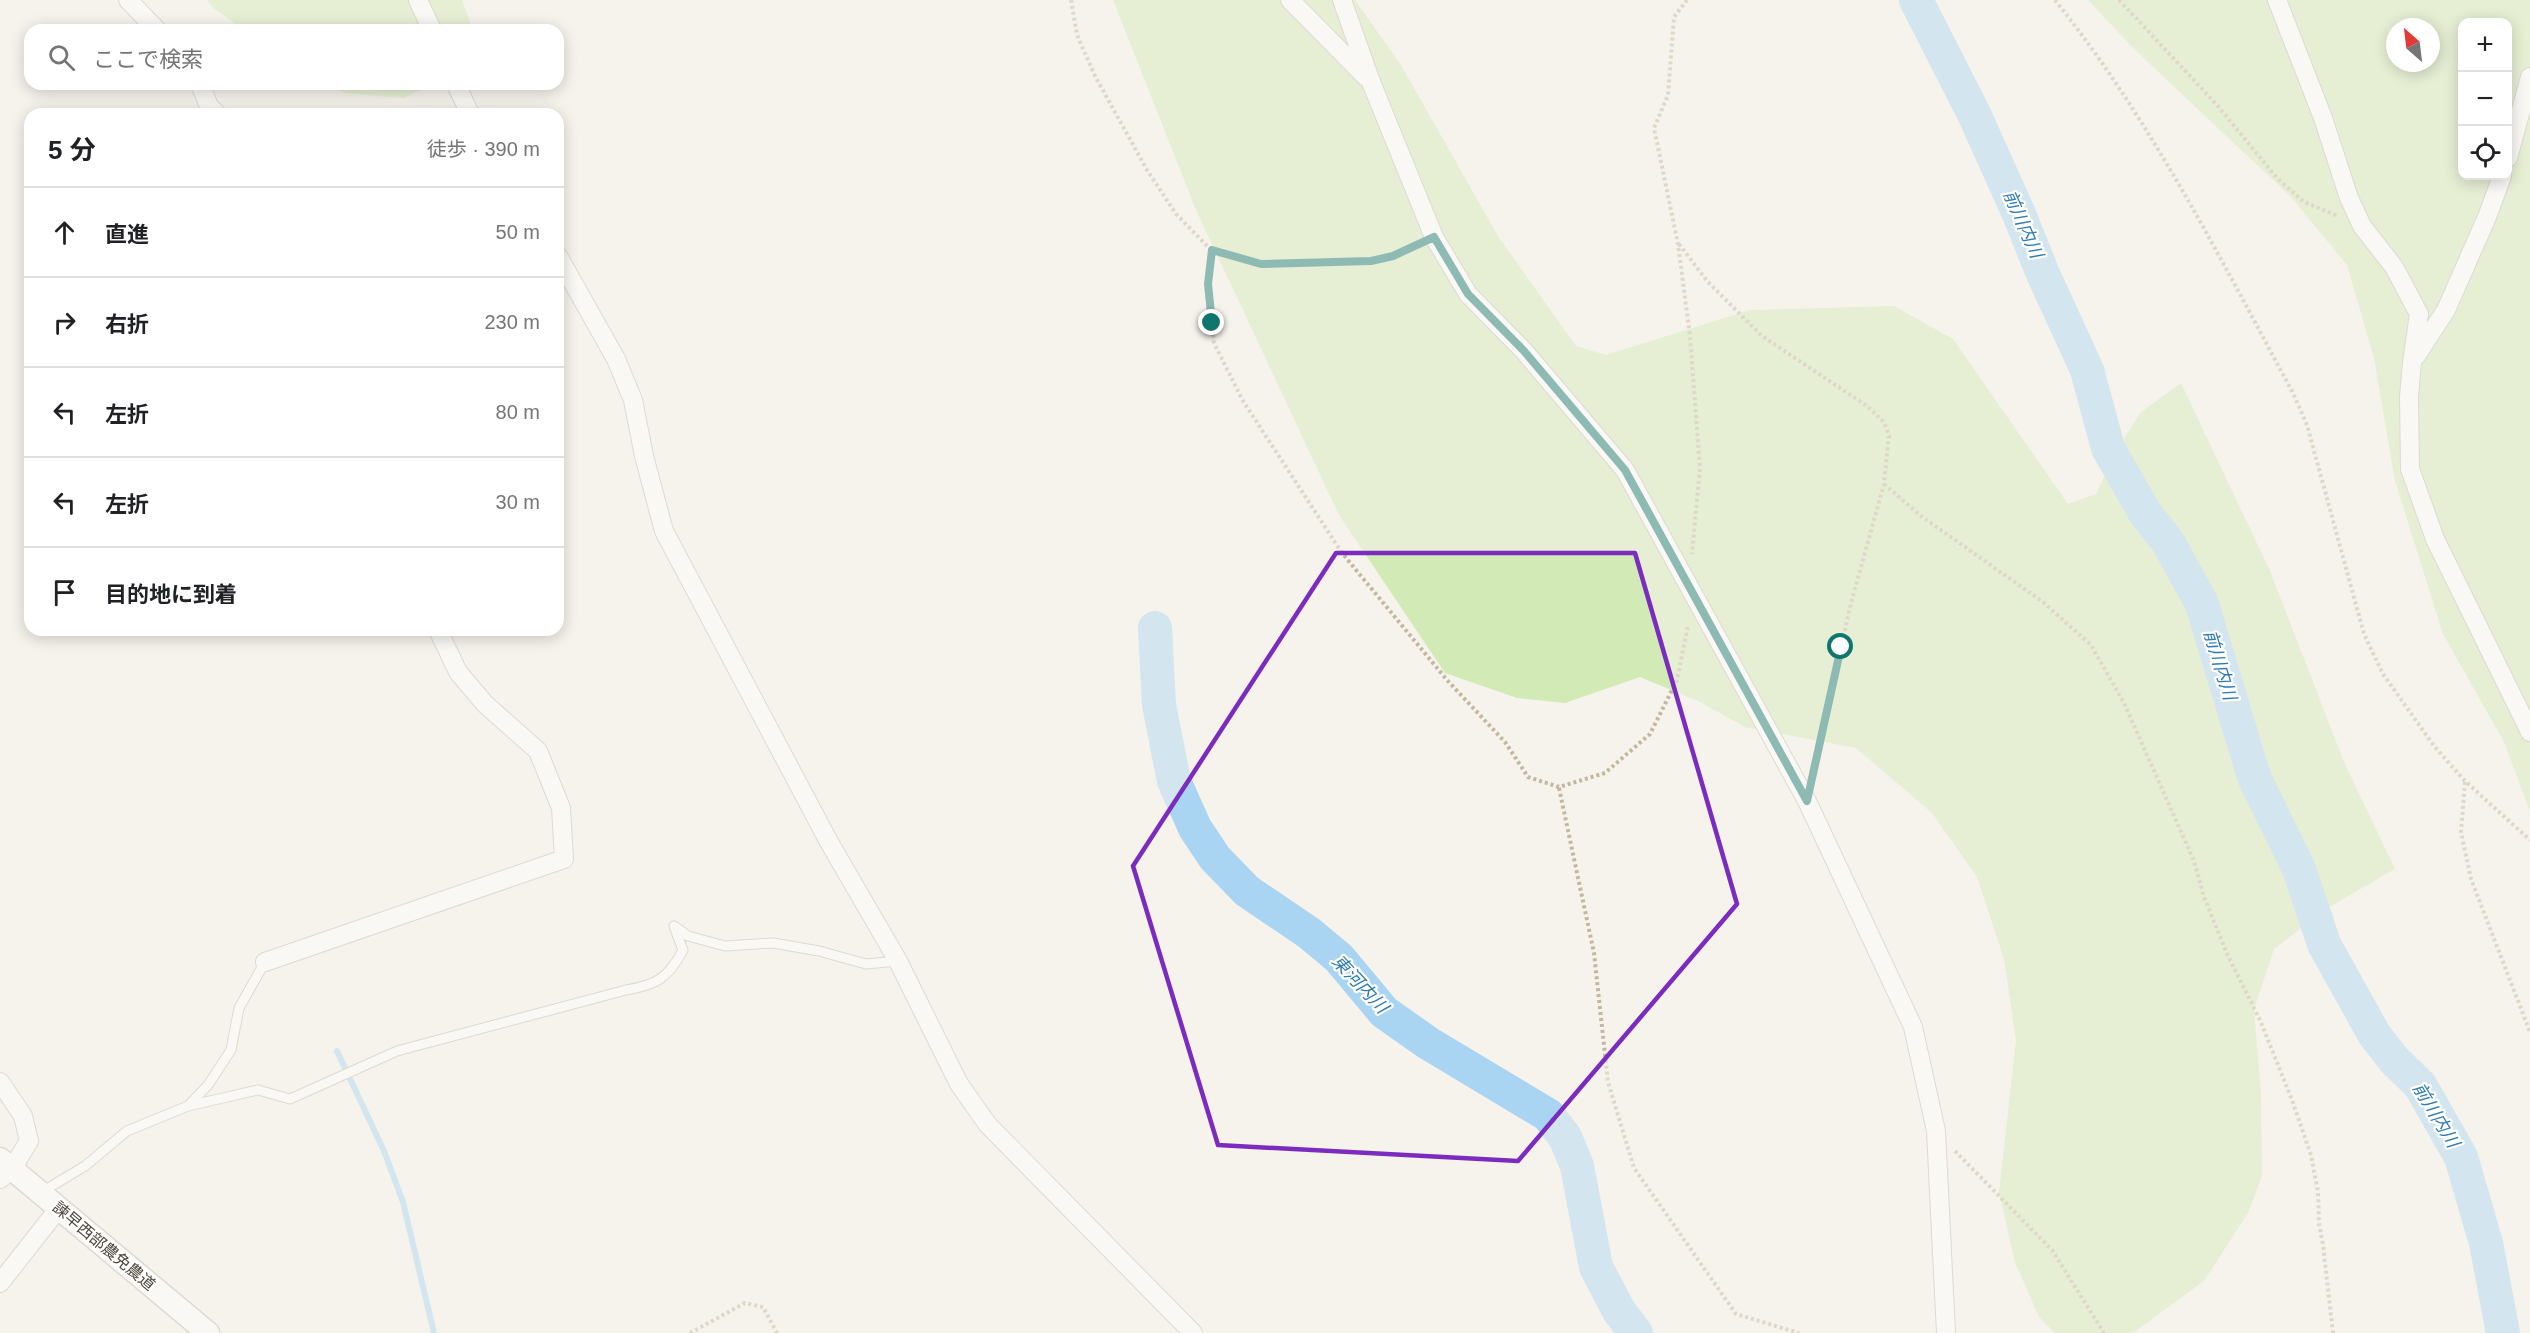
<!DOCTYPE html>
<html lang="ja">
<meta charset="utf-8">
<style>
body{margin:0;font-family:Helvetica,"Noto Sans JP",sans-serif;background:#f2f2f2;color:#202124}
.controls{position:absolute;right:18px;top:18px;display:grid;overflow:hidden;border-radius:12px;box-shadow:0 3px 15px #0003}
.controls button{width:54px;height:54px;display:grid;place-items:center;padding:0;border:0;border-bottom:2px solid #e0e0e0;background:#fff;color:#202124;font:30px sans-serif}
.compass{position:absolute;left:2386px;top:18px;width:54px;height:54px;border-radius:50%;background:#fff;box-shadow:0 3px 15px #0003;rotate:332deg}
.stop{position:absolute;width:18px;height:18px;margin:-14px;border:4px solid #0f766e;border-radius:50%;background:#fff}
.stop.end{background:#0f766e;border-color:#fff;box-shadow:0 2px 6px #0008}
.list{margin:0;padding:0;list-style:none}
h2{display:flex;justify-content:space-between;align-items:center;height:78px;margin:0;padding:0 24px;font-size:26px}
h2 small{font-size:20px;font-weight:400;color:#757577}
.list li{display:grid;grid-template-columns:39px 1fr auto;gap:18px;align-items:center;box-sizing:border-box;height:90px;padding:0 24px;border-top:2px solid #e0e0e0}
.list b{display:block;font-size:22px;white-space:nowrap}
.list em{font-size:20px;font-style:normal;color:#757577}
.icon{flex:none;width:33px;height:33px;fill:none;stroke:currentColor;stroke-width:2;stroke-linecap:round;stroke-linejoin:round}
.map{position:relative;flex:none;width:2530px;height:1333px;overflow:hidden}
.search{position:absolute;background:#fff;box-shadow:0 3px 15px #0003;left:24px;top:24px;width:540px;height:66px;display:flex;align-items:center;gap:15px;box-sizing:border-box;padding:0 21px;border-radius:18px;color:#757577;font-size:22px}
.panel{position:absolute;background:#fff;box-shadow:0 3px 15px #0003;left:24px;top:108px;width:540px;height:528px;border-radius:18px}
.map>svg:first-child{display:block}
.green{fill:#d2eab5;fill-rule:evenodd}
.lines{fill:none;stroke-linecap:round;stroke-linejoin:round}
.stream{stroke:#a9d4f2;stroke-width:6}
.river{stroke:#a9d4f2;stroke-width:34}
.service-casing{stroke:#c2bbae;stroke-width:11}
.minor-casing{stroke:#c2bbae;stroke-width:20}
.tertiary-casing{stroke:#c2bbae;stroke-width:25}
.path{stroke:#c4b79f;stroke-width:4;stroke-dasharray:3 3;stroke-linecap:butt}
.service{stroke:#fff;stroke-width:9}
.minor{stroke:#fff;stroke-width:18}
.tertiary{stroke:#fff;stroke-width:22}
.route{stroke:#0f766e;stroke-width:8}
.marked{fill:none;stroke:#7b2cbf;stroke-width:4.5;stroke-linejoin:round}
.labels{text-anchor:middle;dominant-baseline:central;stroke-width:4.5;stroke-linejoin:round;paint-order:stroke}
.street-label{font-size:16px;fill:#4b4439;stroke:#fff}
.water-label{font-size:18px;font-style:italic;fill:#2e7ab2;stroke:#fff}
</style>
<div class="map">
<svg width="2530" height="1333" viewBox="0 0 2530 1333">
<rect width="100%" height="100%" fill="#f6f3ec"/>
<path class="green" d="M207,0H462L473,30H244L212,7Z
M1113,0H1355L1401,65L1498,236L1576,346L1606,355L1750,310L1894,306L1953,339L2068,504L2096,494L2116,451L2141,412L2181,383L2270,571L2344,762L2395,869L2324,910L2274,949L2254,1009L2261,1093L2262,1176L2248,1213L2204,1281L2133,1333H2055L2039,1317L2015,1262L1999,1192L2016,1040L2004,959L1977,877L1932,813L1856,748L1745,727L1698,701L1640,677L1565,703L1517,698L1445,673L1339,515L1196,210Z
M2088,0H2530V811L2504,742L2443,634L2395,481L2374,358L2347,265L2291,197L2133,48ZM2462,22H2508V176H2462ZM2395,27H2431V63H2395Z
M329,84H432L404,98L345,93Z"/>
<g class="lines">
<path class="stream" d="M337,1051L384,1151L403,1202L434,1333"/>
<path class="river" d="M1916,0L1974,114L2019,214L2043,274L2087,370L2108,448L2145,513L2168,542L2202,604L2254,777L2299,869L2324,944L2374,1034L2394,1060L2420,1085L2461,1157L2486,1243L2503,1333
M1155,628L1159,705L1174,781L1195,828L1215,858L1247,891L1309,933L1339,958L1384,1012L1428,1043L1548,1115L1565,1137L1577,1166L1596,1267L1619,1311L1636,1333"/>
<g class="service-casing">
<path id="service" d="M674,926L688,936L725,946L773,943L819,951L866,964L898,961
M188,1106L258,1090L290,1099L397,1051L626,990C657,985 668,978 683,950L674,926
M40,1193L85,1166L127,1131L188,1106L208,1085L231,1050L239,1008L265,962"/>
</g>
<g class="minor-casing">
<path id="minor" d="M128,0L157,30
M418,0L432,30
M1290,0L1366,77
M1342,0L1371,82L1434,237L1468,294L1524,351L1625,470L1807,801L1913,1027L1936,1131L1946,1333
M2277,0L2323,118L2349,198L2362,226L2394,267L2419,314L2412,362L2409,397L2410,469L2435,539L2530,732
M200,84L209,106L217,114
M456,84L470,114
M2508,158L2530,77
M558,256L616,359L633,400L644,456L664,531L829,842L898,961L959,1084L988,1125L1193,1333
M2416,356L2446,310L2487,217L2502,176
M265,962L564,859L561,808L538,751L485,704L458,672L438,630
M0,1082L23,1116L29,1141L12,1169L0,1179
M0,1283L59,1208"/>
</g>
<g class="tertiary-casing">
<path id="tertiary" d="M0,1159L208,1333"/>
</g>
<path class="path" d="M1071,0L1077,35L1095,76L1147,170L1176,214L1212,251L1261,264L1371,261L1393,256L1419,244
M1687,0L1674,17L1668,95L1654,128L1678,244L1690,336L1700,468L1692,554
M2055,0C2151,120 2220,258 2293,393L2307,425L2364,634L2383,674L2434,746L2465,781L2530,840
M2119,0L2217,105L2277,178L2304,202L2338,216
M1679,244L1708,282L1762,336L1867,406L1884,422L1889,436L1884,484L1851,603L1813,773
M1212,251L1208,284L1214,343L1243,401L1342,553L1447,680L1505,742L1528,777L1559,787L1605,773L1650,734L1677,680L1688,625
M1884,484L1921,516L2043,602L2091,645L2124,703L2194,861L2204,897L2228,956L2260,1020L2292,1100L2311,1155L2318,1192L2319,1224L2323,1245L2333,1333
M2465,782L2461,832L2471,879L2530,1032
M1559,788L1594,953L1608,1082L1634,1168L1736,1314L1799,1333
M1955,1151L2052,1250L2104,1333
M690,1333L745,1303L763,1307L777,1333"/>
<use href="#service" class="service"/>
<use href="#minor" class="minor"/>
<use href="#tertiary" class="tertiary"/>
</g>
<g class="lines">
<path class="route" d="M1212,323L1208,284L1212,250L1261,264L1371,261L1393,256L1434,237L1468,294L1524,351L1625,470L1807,801L1841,647"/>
</g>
<path d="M0 0H2530V1333H0ZM1336,553H1635L1737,904L1518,1161L1218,1145L1133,866Z" fill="#f6f3ec" fill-opacity=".55" fill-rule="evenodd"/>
<path class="marked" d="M1336,553H1635L1737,904L1518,1161L1218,1145L1133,866Z"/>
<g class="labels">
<g class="street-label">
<text transform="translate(104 1246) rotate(40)">諫早西部農免農道</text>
</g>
<g class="water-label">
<text transform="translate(2023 224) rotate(66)">前川内川</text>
<text transform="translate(2220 665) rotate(73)">前川内川</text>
<text transform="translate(1360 984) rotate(47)">東河内川</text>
<text transform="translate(2436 1115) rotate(59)">前川内川</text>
</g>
</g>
</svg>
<div class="controls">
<button>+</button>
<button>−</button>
<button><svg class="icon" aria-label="locate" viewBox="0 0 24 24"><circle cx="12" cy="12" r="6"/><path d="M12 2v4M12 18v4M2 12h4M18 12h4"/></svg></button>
</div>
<svg class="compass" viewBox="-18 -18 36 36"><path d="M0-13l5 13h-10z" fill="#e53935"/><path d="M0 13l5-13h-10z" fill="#757577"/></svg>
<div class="stop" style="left:1841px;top:647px"></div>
<div class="stop end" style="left:1212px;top:323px"></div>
<div class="search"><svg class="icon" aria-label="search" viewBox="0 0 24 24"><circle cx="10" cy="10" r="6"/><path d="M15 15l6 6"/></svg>ここで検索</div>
<section class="panel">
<h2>5 分<small>徒歩 · 390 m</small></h2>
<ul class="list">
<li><svg class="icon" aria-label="ahead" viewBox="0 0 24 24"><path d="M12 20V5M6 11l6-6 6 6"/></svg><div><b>直進</b></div><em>50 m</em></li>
<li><svg class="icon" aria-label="right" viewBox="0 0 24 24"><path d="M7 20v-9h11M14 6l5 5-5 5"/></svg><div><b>右折</b></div><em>230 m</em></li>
<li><svg class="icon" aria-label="left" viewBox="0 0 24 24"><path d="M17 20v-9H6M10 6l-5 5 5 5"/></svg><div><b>左折</b></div><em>80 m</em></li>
<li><svg class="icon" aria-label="left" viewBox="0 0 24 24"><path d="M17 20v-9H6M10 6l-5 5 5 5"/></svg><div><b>左折</b></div><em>30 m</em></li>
<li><svg class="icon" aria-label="arrive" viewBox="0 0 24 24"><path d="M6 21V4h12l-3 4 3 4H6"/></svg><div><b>目的地に到着</b></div></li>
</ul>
</section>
</div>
